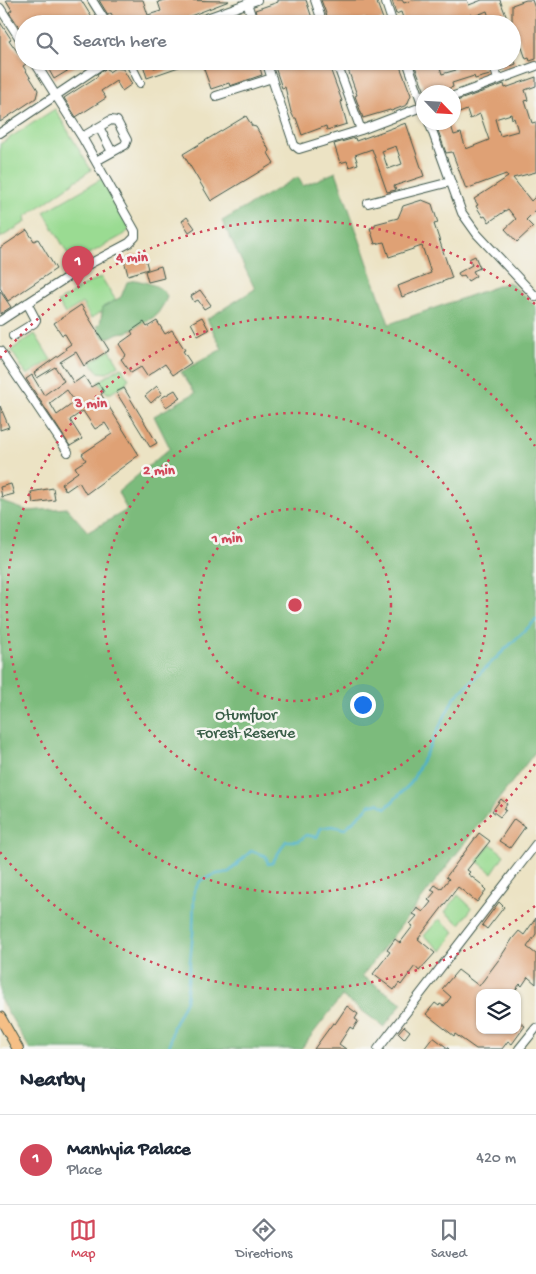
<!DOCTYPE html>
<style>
body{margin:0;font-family:"Gochi Hand",sans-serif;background:#f2f2f3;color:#1f2937}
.controls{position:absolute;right:15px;bottom:15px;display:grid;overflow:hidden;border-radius:10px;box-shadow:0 1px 4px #0004}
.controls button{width:45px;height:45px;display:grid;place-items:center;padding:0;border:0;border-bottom:1px solid #e0e1e3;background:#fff;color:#1f2937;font:25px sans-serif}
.compass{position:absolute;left:416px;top:85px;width:45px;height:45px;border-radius:50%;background:#fff;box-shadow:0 1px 4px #0004;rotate:115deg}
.you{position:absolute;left:362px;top:704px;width:18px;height:18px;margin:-12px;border:4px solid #fff;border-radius:50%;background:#1a73e8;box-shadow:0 0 0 8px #1a73e833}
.badge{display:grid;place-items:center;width:32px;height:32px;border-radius:50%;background:#d1495b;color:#fff;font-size:16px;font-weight:700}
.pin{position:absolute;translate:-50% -41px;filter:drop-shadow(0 1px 2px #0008)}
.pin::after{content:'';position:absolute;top:26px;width:18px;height:15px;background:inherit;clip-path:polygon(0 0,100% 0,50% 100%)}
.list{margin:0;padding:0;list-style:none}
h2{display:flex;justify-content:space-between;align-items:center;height:65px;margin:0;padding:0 20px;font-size:21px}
h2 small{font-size:16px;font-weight:400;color:#747a83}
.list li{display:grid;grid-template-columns:32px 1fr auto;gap:15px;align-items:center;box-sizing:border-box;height:90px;padding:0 20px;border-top:1px solid #e0e1e3}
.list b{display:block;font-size:19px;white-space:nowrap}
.list p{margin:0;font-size:16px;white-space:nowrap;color:#747a83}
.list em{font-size:16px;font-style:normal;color:#747a83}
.icon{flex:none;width:28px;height:28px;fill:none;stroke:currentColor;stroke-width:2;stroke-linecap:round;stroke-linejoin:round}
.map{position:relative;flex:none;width:536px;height:1049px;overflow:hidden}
.search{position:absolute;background:#fff;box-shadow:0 1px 4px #0004;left:15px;right:15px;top:15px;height:55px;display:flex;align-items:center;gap:12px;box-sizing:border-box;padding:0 18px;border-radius:28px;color:#747a83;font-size:19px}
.sheet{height:155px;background:#fff}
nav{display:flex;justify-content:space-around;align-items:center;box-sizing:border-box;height:70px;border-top:1px solid #e0e1e3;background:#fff;font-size:14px;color:#747a83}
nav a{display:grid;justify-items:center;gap:2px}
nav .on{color:#d1495b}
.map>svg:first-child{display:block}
.green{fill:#9adb92;stroke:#5c8c63}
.forest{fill:#7bbb7c;stroke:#4d7c58}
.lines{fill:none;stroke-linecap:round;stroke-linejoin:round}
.stream{stroke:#4db2cc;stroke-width:2.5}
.building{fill:#dfa175;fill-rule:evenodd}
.minor-casing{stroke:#3e564a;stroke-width:10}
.major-casing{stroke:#3e564a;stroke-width:12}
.minor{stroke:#fff;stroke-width:8}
.major{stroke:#f5bf86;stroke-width:10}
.ring{fill:none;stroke:#d1495b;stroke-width:2.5;stroke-dasharray:2.5 5}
.labels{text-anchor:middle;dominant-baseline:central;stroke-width:5;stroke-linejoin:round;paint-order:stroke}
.park-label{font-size:16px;fill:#385d47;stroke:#f6f6f2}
.centre{fill:#d1495b;stroke:#f6f6f2;stroke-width:2.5}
.ring-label{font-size:15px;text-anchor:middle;font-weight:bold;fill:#d1495b;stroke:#f6f6f2;stroke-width:5;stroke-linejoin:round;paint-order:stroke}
</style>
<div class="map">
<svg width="536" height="1049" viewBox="0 0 536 1049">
<rect width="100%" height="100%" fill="#f6f6f2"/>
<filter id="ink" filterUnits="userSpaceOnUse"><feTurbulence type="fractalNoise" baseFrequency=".02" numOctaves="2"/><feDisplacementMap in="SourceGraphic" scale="10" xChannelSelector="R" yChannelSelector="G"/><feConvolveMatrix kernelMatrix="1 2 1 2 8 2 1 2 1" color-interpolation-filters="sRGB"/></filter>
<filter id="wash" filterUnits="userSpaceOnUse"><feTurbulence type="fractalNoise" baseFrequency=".0096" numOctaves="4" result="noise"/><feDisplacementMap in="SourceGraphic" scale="20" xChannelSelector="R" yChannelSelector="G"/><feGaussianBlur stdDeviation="1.12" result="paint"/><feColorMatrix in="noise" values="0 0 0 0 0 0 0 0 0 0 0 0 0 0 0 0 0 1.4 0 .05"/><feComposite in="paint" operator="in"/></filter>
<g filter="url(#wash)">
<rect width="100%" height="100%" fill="#ece3c4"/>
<path class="green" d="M55,109L91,170L25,217L26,222L0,238V144Z
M103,178L129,224V230L125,234L73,263L44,212Z
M101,277L117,302L91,318L82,303L65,314L58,302L85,285Z
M35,334L51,360L27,375L11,350Z
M110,350L119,365L107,373L98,372L91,362Z
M121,367L129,379L126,381L127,383L111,393H107L98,382Z
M491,844L504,855L492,873L477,861Z
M458,895L472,908L460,924L445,912Z
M439,919L455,932L442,951L424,936Z"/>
<path class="forest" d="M336,172L389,324L509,282L536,306V751L362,976L402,1003L384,1027L342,996L301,1049H30L0,999V501L28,511L67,508L88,532L127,510L118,492L170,448L154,416L195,393L181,372L222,349L207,319L255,289L222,221L298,177L303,186Z
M136,280C147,283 161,285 167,296L165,302L156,316L127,332L118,333L110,337L104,338L97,326L100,324L103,307L121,297L127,282Z"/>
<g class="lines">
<path class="stream" d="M169,1049L173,1027L186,1000L193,932L194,891L201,880L217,874L229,872L251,851L266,856L268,864L272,863L286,841H299L306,835L317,837L321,828L332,826L345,829C353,819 362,816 369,805L378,803L386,808L411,783L454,698L536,620"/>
</g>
<g id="blocks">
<path class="building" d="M6,0H81L96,24H24V34L9,12L12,10Z
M99,0H143L148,15L161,11L158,2L164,0L229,1L170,24H117L111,13L108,15Z
M278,0H306L314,24H259L255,10L278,2Z
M321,0H376L383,19L371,24H367L365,18L348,24H330Z
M392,0H402L404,3L412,0H467L469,5L482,0H500L509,24H491L487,11L472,17L471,14L444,24H405L401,12L396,14Z
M526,0H532L536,11V59L530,61L529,58L526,59L514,25L512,26V5Z
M241,13L245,24H229L227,18Z
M0,22L11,39L9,40L26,64L23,66L38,90L36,98L0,122Z
M512,59H514L516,64L501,70L499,61H512Z
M44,61H84L54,79Z
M142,61H151L154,68L176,61L193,62L147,78Z
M201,61H258L262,75L230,86L229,83L211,89Z
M281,61H299L300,64L307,61H326L328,63L342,101L341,102L347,124L327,130L326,126L302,135L296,118H294L291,112L285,87L282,88L274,64Z
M345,61H398L411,95L407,105L391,111L390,110L363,118L355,96L357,95Z
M413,61H438L442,74L456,70L454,61H480L482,69L487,67L490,75L475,79L474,76L452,83L453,87L438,92H425Z
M107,68L109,72L115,68L123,69L132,84L122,91L116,81L101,91L106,98L76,117L64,98L98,76L97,74Z
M536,77V86L525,90L528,100L525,101L532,123L536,122V172L513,178L531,201L536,196V210L526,220L533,227L517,242L505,229L516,219L508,209L489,222L485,216L483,217L476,206L478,205L474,199L508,177L506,174L466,189L452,152L446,153L435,122H450L454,135L461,133L466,149L489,140L480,114L470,119L467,110L454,115V102L504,84L505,88ZM511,114L512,119L514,118L518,131L500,136L495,119Z
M246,116L252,126L256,127L269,150L268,153L274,163L211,201L183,154Z
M406,123L424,176L394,186L396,190L387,192L372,149L355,155L358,164L349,167L347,161L340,163L334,144L355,138L356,141ZM396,146L402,164L388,169L382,151Z
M422,200L432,204L438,223L434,224L452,278L402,297L398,286L431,273L422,246L389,257L384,242L375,244L370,228L375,227V224L398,218L403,206Z
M187,217L195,228L189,232L182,221Z
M27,230L34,241L38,239L56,269L8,301L0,288V248Z
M136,254L137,256L144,254L148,269L128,275L124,260L130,258L129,256Z
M475,256L480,268L473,271L476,276L468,281L464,275L460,277L458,273L472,265L469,259Z
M161,266L164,278L148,282L145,271Z
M200,290L211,305L204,309L198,300L194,302L191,296Z
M0,291L11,307L0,314Z
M81,305L109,350L84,366L76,352L60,362L74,383L84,376L91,387L98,383L104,392L101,394L139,455L86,494L79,482L66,491L61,484L78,472L75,467L86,460L82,454L112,434L105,423L95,429L83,411L70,420L82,439L70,446L26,379L32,375L44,395L64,381L55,367L37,378L34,373L66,350L65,348L71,344L65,334L62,335L54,323ZM67,390L75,402L57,415L50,403Z
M202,317L209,330L198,336L191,323Z
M157,321L165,334L172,330L185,350L183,351L191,363L173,375L165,364L147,376L141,367L131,373L121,359L126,355L119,344L133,334L131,331L144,322L147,327Z
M157,386L162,393L151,403L145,396Z
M124,388L157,443L150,447L116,392Z
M175,390L180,398L166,407L161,398Z
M0,406L9,427L0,430Z
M11,484L14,494L2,497L0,487Z
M53,488L55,500L33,503L31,492Z
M501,799L507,804L504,809L506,810L500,817L492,811Z
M514,819L525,827L510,848L499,841Z
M479,833L490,841L467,870L470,872L468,874L485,887L484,888L486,890L477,902L458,887L418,939L435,953L419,971L415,966L401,985L399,983L394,990L373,974L390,952L387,950L395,939L400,943L413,926L410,924L417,916L413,914L417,908L423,912L431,902L428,900L435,892L431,890L435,885L441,889L449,879L446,877Z
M499,902L504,907L487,929L482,925Z
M536,918V934L527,947L536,954V984L528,977L522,986L520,984L513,993H480V1030H517V1020L525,1026L512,1044L508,1041L502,1049H476L455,1034L454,1036L426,1014L435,1003L439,1006L440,1004L444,1006L451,997L442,989L458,970L479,986L500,958L513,938L519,931L524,935Z
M347,1006L358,1014L355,1019L358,1021L353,1029L350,1027L339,1044L346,1049H314L333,1023L335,1024Z
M404,1026L410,1031L404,1039L398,1033Z
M433,1037L449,1049H424Z"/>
</g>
</g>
<g filter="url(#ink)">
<use href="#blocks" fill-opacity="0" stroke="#3e564a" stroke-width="1"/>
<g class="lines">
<g class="minor-casing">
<path id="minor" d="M92,0L107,24
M315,0L323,24
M385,0L393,24
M247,3L254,24
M0,8L24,45
M481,19L482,24
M190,24L257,0
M129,61L140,83
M266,61L294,145L299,149L361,130L424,106
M336,61L361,130
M407,61L424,109
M493,61L498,80
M216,96L272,78
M454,96L536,66
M429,122L462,213L477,234L536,297
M99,127L112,152
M0,133L107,61
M82,137L111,120L117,121L127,140L125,145L96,161
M368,203L450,182
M0,321L78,270L129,243L135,237V231L82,137L34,61
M13,336L34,323L36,320L27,303
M0,351L68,452
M378,1049L536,844
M519,1049L536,1028"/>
</g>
<g class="major-casing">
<path id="major" d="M0,1017L18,1049"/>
</g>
<use href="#minor" class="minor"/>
<use href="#major" class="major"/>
</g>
</g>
<g class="ring">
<circle cx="295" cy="605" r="96"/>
<circle cx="295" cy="605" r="192"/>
<path d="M535 764A288 288 0 1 1 535 446"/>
<path d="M535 906A385 385 0 0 1 0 852M0 358A385 385 0 0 1 535 304"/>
</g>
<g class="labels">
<g class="park-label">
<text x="246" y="716">Otumfuor<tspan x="246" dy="18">Forest Reserve</tspan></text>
</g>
</g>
<circle cx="295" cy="605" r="8" class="centre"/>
<g class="ring-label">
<text x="132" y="261">4 min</text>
<text x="91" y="407">3 min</text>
<text x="159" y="474">2 min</text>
<text x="227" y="542">1 min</text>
</g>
</svg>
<div class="controls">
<button><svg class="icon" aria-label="layers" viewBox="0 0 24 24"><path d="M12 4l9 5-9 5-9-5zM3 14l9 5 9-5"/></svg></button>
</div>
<svg class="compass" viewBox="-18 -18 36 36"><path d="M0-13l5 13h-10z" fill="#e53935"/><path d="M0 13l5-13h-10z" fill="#747a83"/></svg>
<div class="you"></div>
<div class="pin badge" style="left:78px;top:287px">1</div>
<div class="search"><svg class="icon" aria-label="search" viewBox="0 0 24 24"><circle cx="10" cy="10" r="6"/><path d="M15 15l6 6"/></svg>Search here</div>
</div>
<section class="sheet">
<h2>Nearby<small></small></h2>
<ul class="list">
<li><span class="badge">1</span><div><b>Manhyia Palace</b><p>Place</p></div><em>420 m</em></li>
</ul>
</section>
<nav>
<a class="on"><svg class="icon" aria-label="map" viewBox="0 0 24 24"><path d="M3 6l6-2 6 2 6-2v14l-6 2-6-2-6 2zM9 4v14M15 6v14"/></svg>Map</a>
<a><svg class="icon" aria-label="directions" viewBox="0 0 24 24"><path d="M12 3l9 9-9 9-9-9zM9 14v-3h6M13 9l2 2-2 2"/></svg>Directions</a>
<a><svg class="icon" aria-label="saved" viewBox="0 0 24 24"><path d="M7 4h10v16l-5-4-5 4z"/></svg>Saved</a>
</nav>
